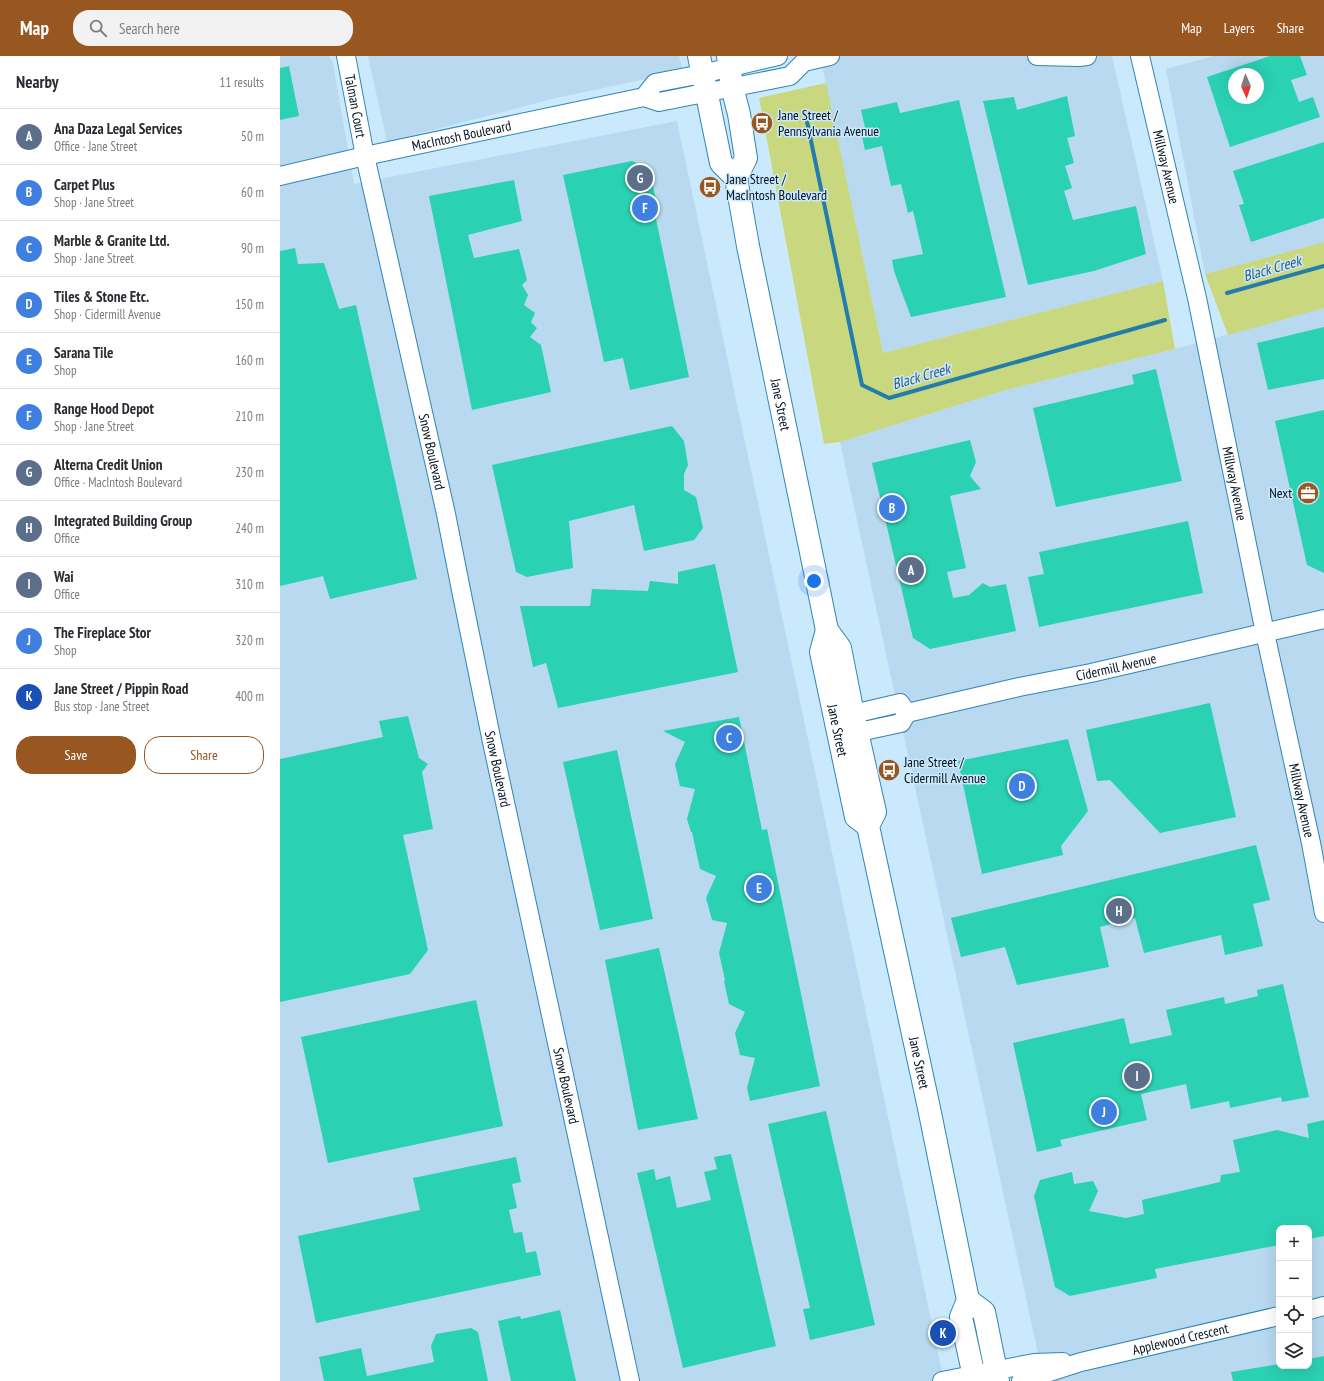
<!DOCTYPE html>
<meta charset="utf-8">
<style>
body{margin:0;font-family:"PT Sans Narrow",sans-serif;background:#f2f2f3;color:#2b2b33}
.controls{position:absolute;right:12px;bottom:12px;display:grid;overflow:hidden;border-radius:8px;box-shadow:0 4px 16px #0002}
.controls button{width:36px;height:36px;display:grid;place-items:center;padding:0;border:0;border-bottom:1px solid #e1e1e2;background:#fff;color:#2b2b33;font:20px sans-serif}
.compass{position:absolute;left:948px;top:12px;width:36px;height:36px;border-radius:50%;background:#fff;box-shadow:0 4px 16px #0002;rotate:177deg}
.you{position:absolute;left:534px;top:525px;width:14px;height:14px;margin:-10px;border:3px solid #fff;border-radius:50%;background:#1a73e8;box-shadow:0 0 0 6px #1a73e833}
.badge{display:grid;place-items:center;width:26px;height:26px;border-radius:50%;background:#985721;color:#fff;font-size:13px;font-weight:700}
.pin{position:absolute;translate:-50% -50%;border:2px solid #fff;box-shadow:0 1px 4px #0006}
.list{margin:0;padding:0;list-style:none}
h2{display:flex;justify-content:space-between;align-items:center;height:52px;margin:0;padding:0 16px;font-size:17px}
h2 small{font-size:13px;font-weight:400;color:#7c7c81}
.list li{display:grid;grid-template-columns:26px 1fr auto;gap:12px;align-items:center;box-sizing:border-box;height:56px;padding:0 16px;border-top:1px solid #e1e1e2}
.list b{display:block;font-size:15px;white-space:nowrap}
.list p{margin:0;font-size:13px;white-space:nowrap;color:#7c7c81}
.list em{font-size:13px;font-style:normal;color:#7c7c81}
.actions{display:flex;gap:8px;padding:12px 16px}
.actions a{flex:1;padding:9px 0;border:1px solid #985721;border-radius:16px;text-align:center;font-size:14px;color:#985721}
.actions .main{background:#985721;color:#fff}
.icon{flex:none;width:22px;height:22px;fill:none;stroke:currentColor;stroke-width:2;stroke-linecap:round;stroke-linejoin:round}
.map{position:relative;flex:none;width:1044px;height:1325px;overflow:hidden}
header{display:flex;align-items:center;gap:24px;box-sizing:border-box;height:56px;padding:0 20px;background:#985721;color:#fff}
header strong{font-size:19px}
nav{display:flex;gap:22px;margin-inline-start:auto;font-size:14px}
.search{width:280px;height:36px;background:#f2f2f3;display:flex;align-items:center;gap:10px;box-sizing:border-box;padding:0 14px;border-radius:16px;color:#7c7c81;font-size:15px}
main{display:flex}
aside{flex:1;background:#fff}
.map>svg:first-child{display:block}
.built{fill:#b8d9ef;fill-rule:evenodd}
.green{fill:#c9d87e}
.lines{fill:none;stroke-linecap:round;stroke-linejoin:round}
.stream{stroke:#247cab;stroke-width:4}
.building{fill:#2ad1b3;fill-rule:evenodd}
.minor-casing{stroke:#3185b2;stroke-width:20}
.major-casing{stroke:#3185b2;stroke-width:24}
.minor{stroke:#fff;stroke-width:18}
.major{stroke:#fff;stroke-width:22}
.labels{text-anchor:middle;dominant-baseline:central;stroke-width:3;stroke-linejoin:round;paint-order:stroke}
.street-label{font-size:14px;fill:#00101e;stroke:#cbe9fd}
.poi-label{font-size:14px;fill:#00101e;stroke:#cbe9fd;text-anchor:start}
.water-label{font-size:15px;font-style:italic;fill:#2e5b76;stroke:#cbe9fd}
</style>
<header>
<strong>Map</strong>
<div class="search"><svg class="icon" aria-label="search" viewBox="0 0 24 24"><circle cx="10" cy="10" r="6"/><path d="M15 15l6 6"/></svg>Search here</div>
<nav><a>Map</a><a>Layers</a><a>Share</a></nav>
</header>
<main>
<aside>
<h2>Nearby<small>11 results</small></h2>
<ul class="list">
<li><span class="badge" style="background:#5c6f8a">A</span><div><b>Ana Daza Legal Services</b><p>Office · Jane Street</p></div><em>50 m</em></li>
<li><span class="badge" style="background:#3f7fe0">B</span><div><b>Carpet Plus</b><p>Shop · Jane Street</p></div><em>60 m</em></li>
<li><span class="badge" style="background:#3f7fe0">C</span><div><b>Marble &amp; Granite Ltd.</b><p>Shop · Jane Street</p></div><em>90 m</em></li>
<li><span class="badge" style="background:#3f7fe0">D</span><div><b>Tiles &amp; Stone Etc.</b><p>Shop · Cidermill Avenue</p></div><em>150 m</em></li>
<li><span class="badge" style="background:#3f7fe0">E</span><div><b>Sarana Tile</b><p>Shop</p></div><em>160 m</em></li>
<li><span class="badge" style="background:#3f7fe0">F</span><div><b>Range Hood Depot</b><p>Shop · Jane Street</p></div><em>210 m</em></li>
<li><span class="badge" style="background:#5c6f8a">G</span><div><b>Alterna Credit Union</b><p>Office · MacIntosh Boulevard</p></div><em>230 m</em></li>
<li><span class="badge" style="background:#5c6f8a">H</span><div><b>Integrated Building Group</b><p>Office</p></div><em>240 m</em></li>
<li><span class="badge" style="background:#5c6f8a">I</span><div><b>Wai</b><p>Office</p></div><em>310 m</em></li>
<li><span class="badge" style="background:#3f7fe0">J</span><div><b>The Fireplace Stor</b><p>Shop</p></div><em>320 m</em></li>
<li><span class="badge" style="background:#1a4fb4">K</span><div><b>Jane Street / Pippin Road</b><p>Bus stop · Jane Street</p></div><em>400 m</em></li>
</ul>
<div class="actions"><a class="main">Save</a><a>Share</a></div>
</aside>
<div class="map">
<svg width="1044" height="1325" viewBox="0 0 1044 1325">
<rect width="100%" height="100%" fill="#cbe9fd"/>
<path class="built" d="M0,0H49L53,7L74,128L397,65L664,1325H0Z
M88,0H399L402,11L399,16L276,42L107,86Z
M540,0H832L883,225L603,297Z
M934,0H1044V186L925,218L886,13ZM954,18H978V42H954Z
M1044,252V1325H764L560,386L726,334L895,293ZM999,1172H1029V1310H999Z"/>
<path class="green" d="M546,27L603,297L883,225L895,293L726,334L560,386L544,388L479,42Z
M1044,186V252L948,279L925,218Z"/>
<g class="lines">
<path class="stream" d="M525,56L582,329L609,342L885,264
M947,237L1044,210"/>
</g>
<path class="building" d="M990,0H1020L1027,19L1011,24L1019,46L1033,41L1040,61L950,91L927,21ZM954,18H978V42H954Z
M9,10L19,60L0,64V12Z
M787,40L795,80L787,82L794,107L785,110L792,132L784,135L793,164L856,150L866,198L814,215L748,229L703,45L734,41L737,54Z
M679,44L726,241L631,261L614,215L612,204L643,198L633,155L628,157L621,128L611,130L602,90L585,94L582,81L587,80L581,54L617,46L620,57Z
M1044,86V162L971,186L959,149L964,148L953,115Z
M352,105L369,112L379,157L375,158L409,321L350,334L343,302L324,306L283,119Z
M234,124L242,165L188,179L194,202L239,193L247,224L242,229L248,239L244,249L255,257L251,266L257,272L250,281L261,289L271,336L192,354L149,140Z
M15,192L18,208L44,207L59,253L76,249L137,523L50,543L43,520L0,530V195Z
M1044,271V323L988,334L977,287Z
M876,313L902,425L776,451L753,352L854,328L852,319Z
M1044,354V517L1027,509L995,365Z
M392,370L404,385L408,409L404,418V434L416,441L423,472L414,484L364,495L354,449L289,465L293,512L247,521L236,516L212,409Z
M690,384L696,406L690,420L701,433L670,440L686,512L667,516L673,542L689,539L703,527L710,531L726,528L736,575L650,593L633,582L592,407Z
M908,465L923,537L759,571L748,521L764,518L759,496Z
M435,508L458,616L278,652L266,607L253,611L240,550H310L312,533L368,535L370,525L398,528V516Z
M930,647L956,761L880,777L830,724L817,725L806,674Z
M128,660L139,702L148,708L142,716L153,773L123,779L148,894L130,918L0,946V703L103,681L99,665Z
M459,661L482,774L487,773L540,1030L470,1045L467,1032L475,1002L460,999L455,977L465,956L449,948L444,925L445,924L439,897L447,867L432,864L426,842L436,820L420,813L412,776H411L407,763L415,733L400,730L395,708L405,686L383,675Z
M788,683L808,755L781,790L783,799L702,818L678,705Z
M337,694L373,863L320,874L283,706Z
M976,789L990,844L973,848L983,890L945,899L941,879L864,897L855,862L820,871L829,911L737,929L725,891L681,901L671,862Z
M379,892L418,1063L358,1074L325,904Z
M1003,928L1029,1041L1002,1046L1001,1041L950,1052L949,1045L911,1053L906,1028L861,1038L867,1064L780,1084L782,1090L757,1096L733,987L844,962L850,988L892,979L886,954L944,941L945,948L978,940L977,934Z
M196,944L223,1070L48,1107L21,981Z
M546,1055L595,1269L530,1284L523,1253L530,1252L488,1068Z
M1044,1064V1180L1029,1183V1172H999V1189L875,1213L877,1222L790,1240L775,1231L754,1140L760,1124L792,1116L794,1128L813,1125L818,1135L809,1155L846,1162L864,1158L862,1144L940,1126L941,1119L960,1116L953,1084L997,1074L1029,1082L1027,1068Z
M451,1098L496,1290L403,1312L357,1117L374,1113L376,1124L390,1120L397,1152L431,1144L424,1116L437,1113L434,1101Z
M236,1101L241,1126L232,1128L237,1152L229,1154L234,1177L242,1176L246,1197L256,1195L261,1219L36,1267L18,1180L140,1154L133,1122Z
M280,1254L296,1325H231L218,1265L240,1260L241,1263Z
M191,1272L198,1276L208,1325H44L39,1301L81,1292L87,1320L154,1306L151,1290L156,1278Z
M1044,1300V1325H953L951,1316L999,1308V1310H1029V1303Z"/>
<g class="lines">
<g class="minor-casing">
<g id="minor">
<path id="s1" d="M66,0L85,100L166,458L181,534L212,686L350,1325"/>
<path d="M757,0L799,1L807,0"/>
<path id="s2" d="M860,0L917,242L985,577L1031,787L1044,857"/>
<path d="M364,41L375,27L422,18L498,0"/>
<path id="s3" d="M0,120L85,100L364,41L379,46L510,20L524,6L550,0"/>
<path d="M573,658L620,647L627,657"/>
<path id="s4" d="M565,679L621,667L627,657L739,631L811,617L1044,563"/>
<path d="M1029,1254L1044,1250"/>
<path d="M662,1325L754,1307L783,1306"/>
<path id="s5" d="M741,1325L801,1306L999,1260"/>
</g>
</g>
<g class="major-casing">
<g id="major">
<path d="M419,0L441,107L456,122"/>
<path id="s6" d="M448,0L452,31L459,58L466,102L456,122L468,190L547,574L560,592L573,658L595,756L588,770L649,1052L688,1244L681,1261L695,1325"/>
<path id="s7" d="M547,574L541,596L576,761L588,770"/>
<path d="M688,1244L704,1256L718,1325"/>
</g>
</g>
<use href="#minor" class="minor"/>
<use href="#major" class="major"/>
</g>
<defs>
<g id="bus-disc" transform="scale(1.15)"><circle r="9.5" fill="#985721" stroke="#cbe9fd"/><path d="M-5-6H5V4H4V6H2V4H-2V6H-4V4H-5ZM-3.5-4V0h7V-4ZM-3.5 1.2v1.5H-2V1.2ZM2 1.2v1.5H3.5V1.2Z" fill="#fff"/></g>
<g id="office-disc" transform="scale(1.15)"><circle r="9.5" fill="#985721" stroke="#cbe9fd"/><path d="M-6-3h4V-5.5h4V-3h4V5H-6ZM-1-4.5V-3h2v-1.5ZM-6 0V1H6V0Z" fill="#fff"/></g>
</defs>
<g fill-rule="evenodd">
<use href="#bus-disc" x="482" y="67"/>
<use href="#bus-disc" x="430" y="131"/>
<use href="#office-disc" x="1028" y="437"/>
<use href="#bus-disc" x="609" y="714"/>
</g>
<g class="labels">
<g class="street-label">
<text stroke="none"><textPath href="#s1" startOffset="51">Talman Court</textPath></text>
<text stroke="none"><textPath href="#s3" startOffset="186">MacIntosh Boulevard</textPath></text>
<text stroke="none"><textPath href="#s2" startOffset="114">Millway Avenue</textPath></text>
<text stroke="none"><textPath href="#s6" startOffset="357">Jane Street</textPath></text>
<text stroke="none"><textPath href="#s1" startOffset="405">Snow Boulevard</textPath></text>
<text stroke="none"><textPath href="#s2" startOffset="438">Millway Avenue</textPath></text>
<text stroke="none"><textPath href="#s4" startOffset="283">Cidermill Avenue</textPath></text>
<text stroke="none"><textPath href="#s7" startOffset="103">Jane Street</textPath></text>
<text stroke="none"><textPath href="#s1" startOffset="729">Snow Boulevard</textPath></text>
<text stroke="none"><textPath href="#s2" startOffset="762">Millway Avenue</textPath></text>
<text stroke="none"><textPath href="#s6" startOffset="1035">Jane Street</textPath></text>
<text stroke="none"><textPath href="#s1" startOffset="1053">Snow Boulevard</textPath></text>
<text stroke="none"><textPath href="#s5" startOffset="165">Applewood Crescent</textPath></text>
</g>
<g class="poi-label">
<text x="498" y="59">Jane Street /<tspan x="498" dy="16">Pennsylvania Avenue</tspan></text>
<text x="446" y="123">Jane Street /<tspan x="446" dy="16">MacIntosh Boulevard</tspan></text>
<text x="1012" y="437" text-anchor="end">Next</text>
<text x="624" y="706">Jane Street /<tspan x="624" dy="16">Cidermill Avenue</tspan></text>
</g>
<g class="water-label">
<text transform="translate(992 212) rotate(-16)">Black Creek</text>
<text transform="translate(641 320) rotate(-16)">Black Creek</text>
</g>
</g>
</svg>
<div class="controls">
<button>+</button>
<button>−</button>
<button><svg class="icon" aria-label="locate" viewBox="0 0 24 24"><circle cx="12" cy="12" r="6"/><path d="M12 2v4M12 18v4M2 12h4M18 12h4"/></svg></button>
<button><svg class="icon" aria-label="layers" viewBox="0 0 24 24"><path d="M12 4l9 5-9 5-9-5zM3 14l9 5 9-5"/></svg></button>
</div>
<svg class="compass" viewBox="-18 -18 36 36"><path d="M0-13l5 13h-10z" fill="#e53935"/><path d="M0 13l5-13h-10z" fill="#7c7c81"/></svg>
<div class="you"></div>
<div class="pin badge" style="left:631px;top:514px;background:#5c6f8a">A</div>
<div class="pin badge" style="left:612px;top:452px;background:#3f7fe0">B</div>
<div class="pin badge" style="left:449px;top:682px;background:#3f7fe0">C</div>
<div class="pin badge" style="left:742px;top:730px;background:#3f7fe0">D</div>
<div class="pin badge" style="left:479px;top:832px;background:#3f7fe0">E</div>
<div class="pin badge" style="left:365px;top:152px;background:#3f7fe0">F</div>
<div class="pin badge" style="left:360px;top:122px;background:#5c6f8a">G</div>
<div class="pin badge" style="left:839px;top:855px;background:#5c6f8a">H</div>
<div class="pin badge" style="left:857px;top:1020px;background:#5c6f8a">I</div>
<div class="pin badge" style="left:824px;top:1056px;background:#3f7fe0">J</div>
<div class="pin badge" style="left:663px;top:1277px;background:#1a4fb4">K</div>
</div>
</main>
